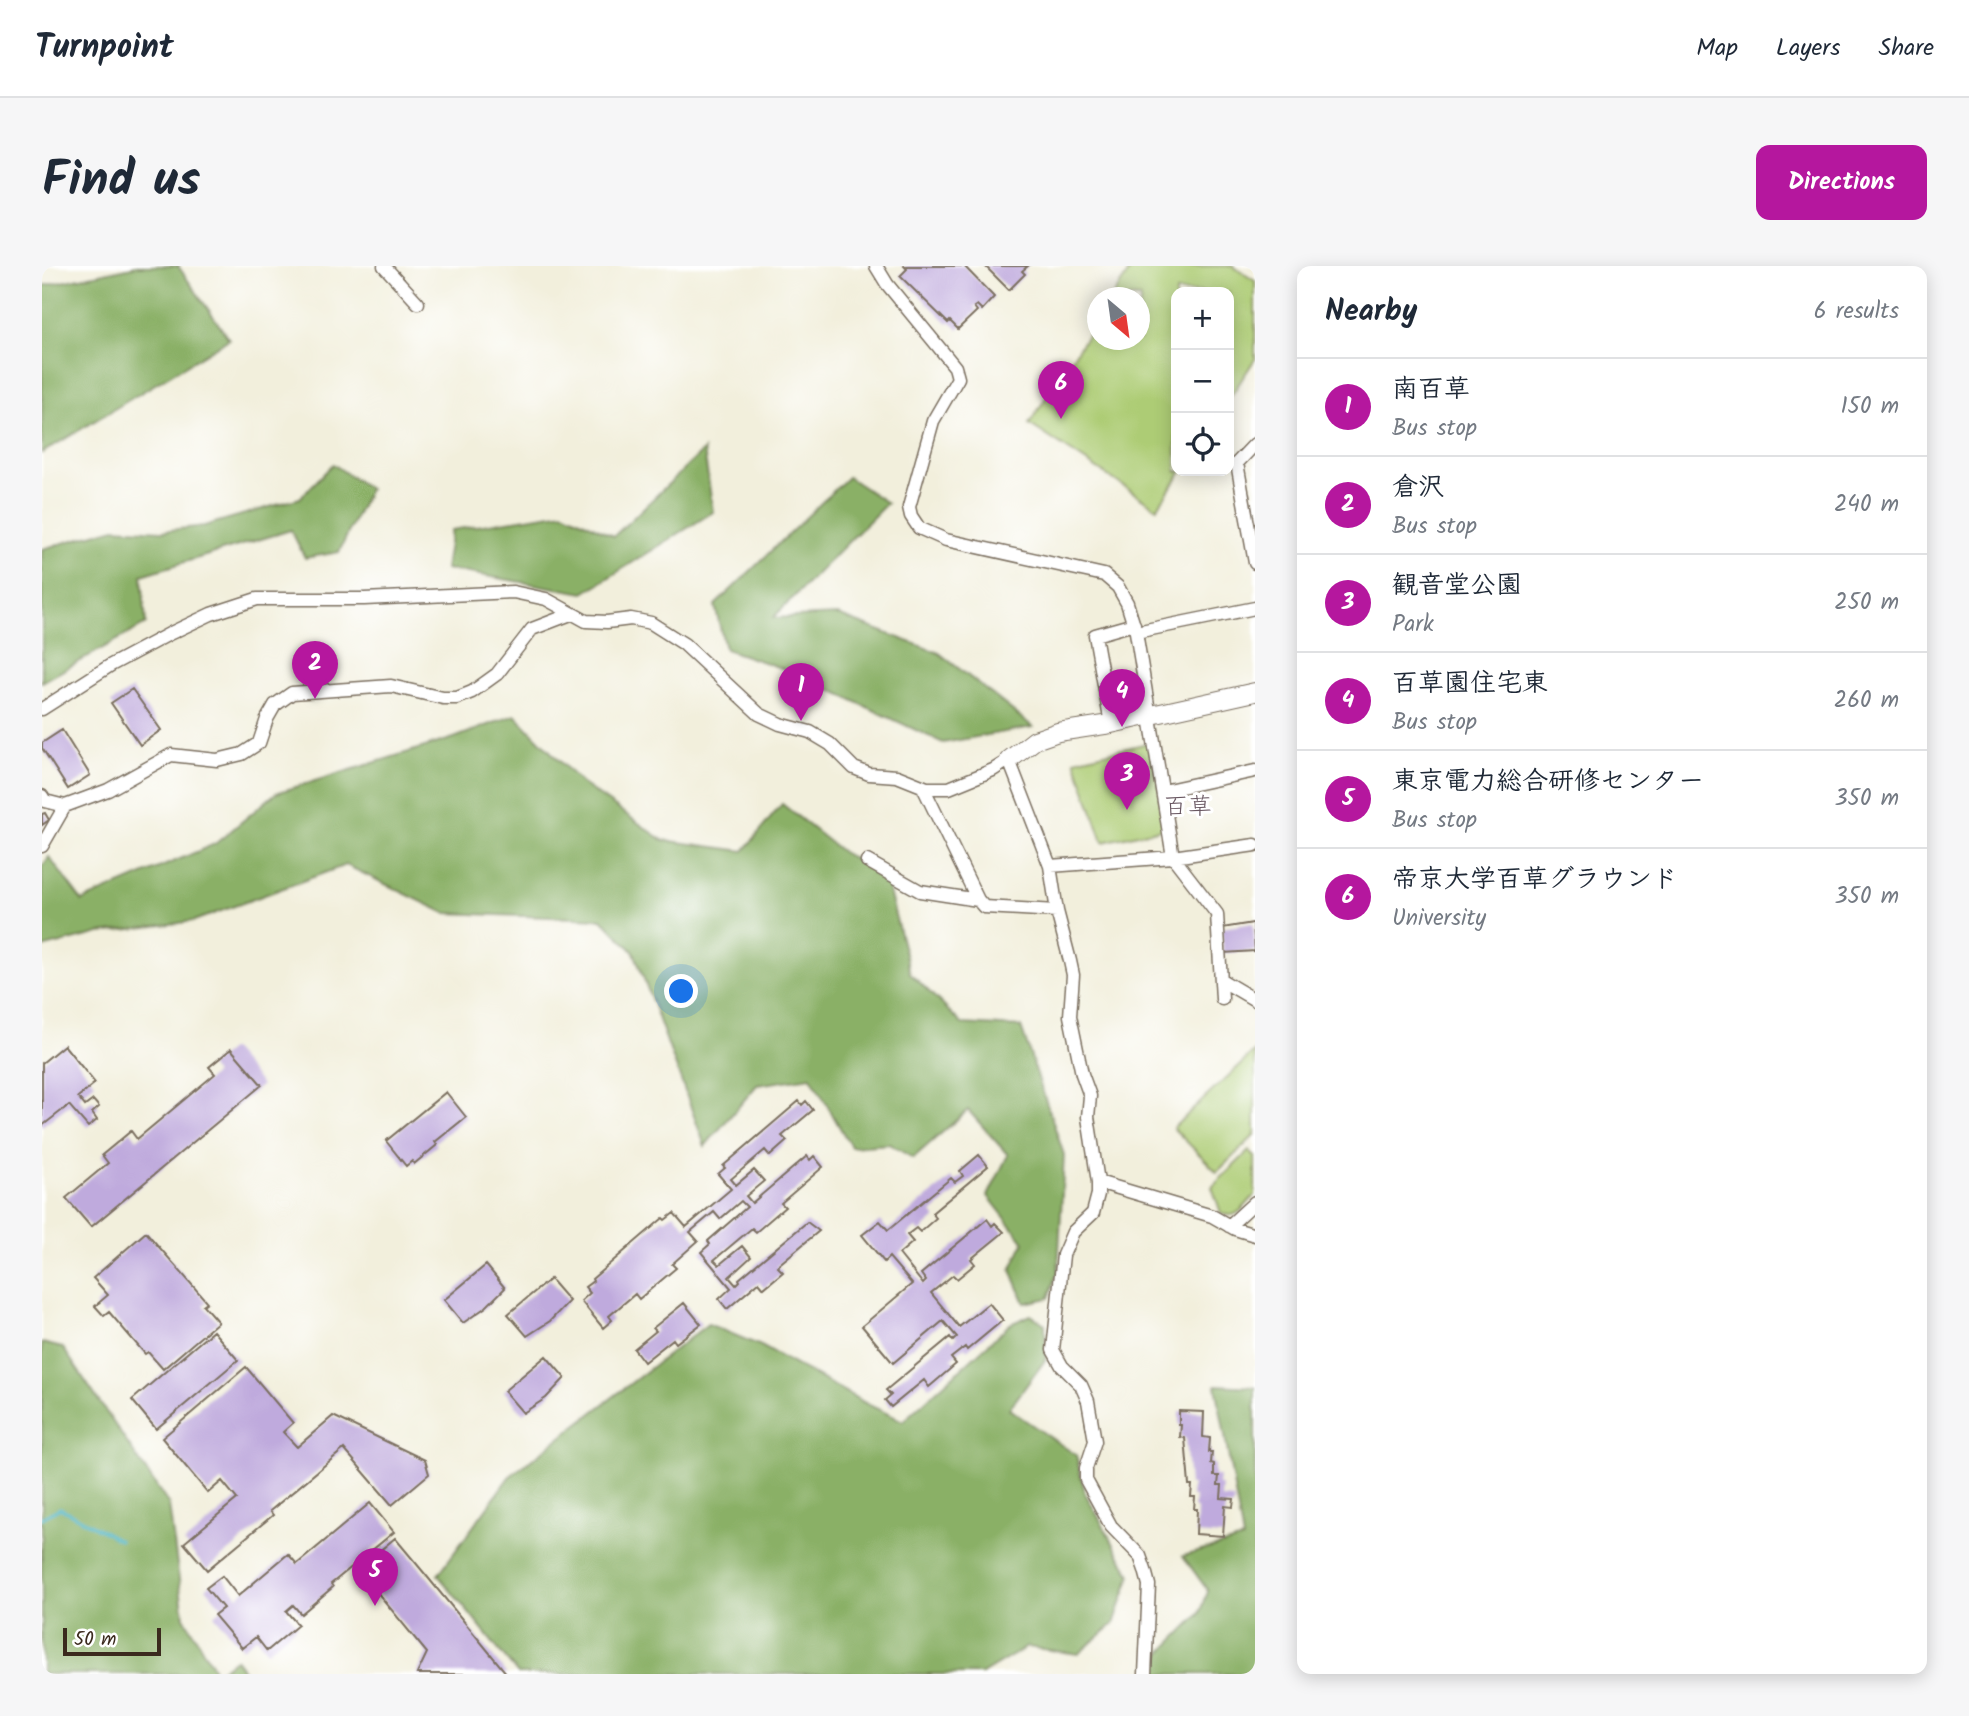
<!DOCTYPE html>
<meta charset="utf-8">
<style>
body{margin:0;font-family:Kalam,"Klee One",sans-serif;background:#f6f6f7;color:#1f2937}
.controls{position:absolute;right:21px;top:21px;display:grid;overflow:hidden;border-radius:14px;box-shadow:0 4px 18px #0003}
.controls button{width:63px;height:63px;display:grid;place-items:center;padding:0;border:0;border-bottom:2px solid #e0e1e3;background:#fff;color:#1f2937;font:35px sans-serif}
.compass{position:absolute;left:1045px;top:21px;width:63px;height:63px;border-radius:50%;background:#fff;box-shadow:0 4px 18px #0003;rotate:151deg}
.scale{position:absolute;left:21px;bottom:18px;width:98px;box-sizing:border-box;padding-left:7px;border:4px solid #3b2a1e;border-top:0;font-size:19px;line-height:24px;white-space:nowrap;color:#3b2a1e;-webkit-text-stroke:5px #fff;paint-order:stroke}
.you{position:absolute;left:640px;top:726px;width:24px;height:24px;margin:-18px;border:5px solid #fff;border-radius:50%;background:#1a73e8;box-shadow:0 0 0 10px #1a73e833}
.badge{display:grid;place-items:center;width:46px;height:46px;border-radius:50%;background:#b5179e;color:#fff;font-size:23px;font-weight:700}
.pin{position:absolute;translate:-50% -58px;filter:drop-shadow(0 2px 4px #0008)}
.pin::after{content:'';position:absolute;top:37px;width:24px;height:21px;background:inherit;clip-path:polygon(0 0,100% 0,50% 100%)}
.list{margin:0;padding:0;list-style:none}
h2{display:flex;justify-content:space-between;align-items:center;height:91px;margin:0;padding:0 28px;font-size:30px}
h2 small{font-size:23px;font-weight:400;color:#747a83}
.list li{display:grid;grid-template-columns:46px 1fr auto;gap:21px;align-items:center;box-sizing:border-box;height:98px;padding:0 28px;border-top:2px solid #e0e1e3}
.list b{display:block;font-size:26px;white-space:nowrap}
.list p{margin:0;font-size:23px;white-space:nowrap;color:#747a83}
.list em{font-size:23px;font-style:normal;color:#747a83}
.icon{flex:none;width:38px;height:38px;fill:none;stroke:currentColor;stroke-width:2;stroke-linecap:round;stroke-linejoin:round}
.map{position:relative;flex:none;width:1213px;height:1408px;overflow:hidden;border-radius:14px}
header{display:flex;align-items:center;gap:42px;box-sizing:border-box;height:98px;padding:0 35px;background:#fff;border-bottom:2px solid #e0e1e3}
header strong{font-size:33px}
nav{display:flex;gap:38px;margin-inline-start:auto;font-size:24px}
.intro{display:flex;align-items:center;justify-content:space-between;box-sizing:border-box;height:168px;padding:0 42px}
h1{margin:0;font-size:49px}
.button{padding:18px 32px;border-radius:14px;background:#b5179e;color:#fff;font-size:24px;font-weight:700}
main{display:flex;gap:42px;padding:0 42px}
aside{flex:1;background:#fff;border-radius:14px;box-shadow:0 4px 18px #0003}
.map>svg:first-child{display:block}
.green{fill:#adcc74;stroke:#747b49;stroke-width:2}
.forest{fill:#8ab066;stroke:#626d42;stroke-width:2}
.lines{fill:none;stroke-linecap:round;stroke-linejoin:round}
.stream{stroke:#47b3c4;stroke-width:3.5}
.building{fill:#bfaadd}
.street-casing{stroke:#7b6f60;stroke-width:15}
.secondary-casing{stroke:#7b6f60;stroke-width:20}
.street{stroke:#fff;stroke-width:12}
.secondary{stroke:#fff;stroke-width:18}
.labels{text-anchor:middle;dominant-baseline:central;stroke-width:6;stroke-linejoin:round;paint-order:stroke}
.neighbourhood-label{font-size:24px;fill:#695761;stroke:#fff}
</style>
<header>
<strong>Turnpoint</strong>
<nav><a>Map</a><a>Layers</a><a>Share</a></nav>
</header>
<div class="intro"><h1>Find us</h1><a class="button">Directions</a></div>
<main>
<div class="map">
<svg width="1213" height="1408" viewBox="0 0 1213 1408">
<rect width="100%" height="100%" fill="#fff"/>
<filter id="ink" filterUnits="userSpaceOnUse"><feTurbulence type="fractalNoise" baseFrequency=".0143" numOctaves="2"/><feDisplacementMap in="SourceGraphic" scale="14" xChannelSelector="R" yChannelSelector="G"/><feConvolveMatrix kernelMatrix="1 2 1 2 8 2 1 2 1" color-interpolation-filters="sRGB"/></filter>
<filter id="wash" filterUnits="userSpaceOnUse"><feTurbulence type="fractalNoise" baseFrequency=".00686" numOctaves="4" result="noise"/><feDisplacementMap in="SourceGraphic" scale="28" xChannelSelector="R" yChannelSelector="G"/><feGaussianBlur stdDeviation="1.57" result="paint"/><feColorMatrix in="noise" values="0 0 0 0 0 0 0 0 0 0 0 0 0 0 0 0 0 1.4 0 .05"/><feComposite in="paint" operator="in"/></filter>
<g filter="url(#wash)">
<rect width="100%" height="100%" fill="#f2efdc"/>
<path class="green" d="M1091,0H1190L1213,15V93L1187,133V26H1134V205H1140L1115,242L987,158L1055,54L1056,74H1098V32L1070,31Z
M1110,476L1123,562L1061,576L1033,494Z
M1213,785V869L1175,906L1131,862Z
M1207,885L1213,891V929C1203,940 1194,955 1179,947L1170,921Z"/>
<path class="forest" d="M95,0H136L187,73L0,187V20Z
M662,184L671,246L542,327L403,303L409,264L522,246L572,270Z
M291,198L327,223L297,286L263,292L249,264L100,309L104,358L0,416V283L73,262L120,265L162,260L258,232Z
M806,211L845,237L731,352L796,349L897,387L991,461L901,477L751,406L683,383L673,339Z
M473,449L539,517L621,574L702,585L740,538L800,586L843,610L868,707L920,758L979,761L1022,889L1016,1005L1007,1032L983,1037L969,1004L982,976L946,930L966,889L926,844L871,892L847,878L809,881L769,811L715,819L663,880L592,686L560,653L403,647L304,599L152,655L58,667L0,682V601L7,591L40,635L173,578L234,527L412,472Z
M989,1049L1003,1058L1004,1093L967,1143L1034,1189L1043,1227L1089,1309L1072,1358L1036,1388L985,1381L940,1408H476L396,1309L467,1211L666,1058L719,1080L825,1138L861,1155L968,1058Z
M0,1077L21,1082L127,1239L142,1351L174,1407L193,1393L204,1408H0Z
M1174,1119L1213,1121V1408H1112L1110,1396L1158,1348L1166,1325L1141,1290L1201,1273Z"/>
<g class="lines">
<path class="stream" d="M0,1252L18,1242L77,1274"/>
</g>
<g id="blocks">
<path class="building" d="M862,0H922L952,31L940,44L935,39L932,41L935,45L916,63L908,55L906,57L858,10L865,3Z
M943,0H986L980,5L983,8L967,24Z
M90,423L119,464L98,479L69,437Z
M20,464L48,509L26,523L0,482V477Z
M3,547L7,554L0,559V548Z
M1211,657L1213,685L1181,687L1180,662Z
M22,779L53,817L36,831L43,840L51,834L57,841L50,847L55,854L46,861L27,839L0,860V797Z
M189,783L220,819L49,961L24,932L66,897L60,889L89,865L95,873L173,808L167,801Z
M404,826L424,851L393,876L395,879L372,898L370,895L364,900L344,875Z
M757,835L760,839L764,835L771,844L740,870L745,875L728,890L723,884L689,913L694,919L712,904L722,915L704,930L710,937L765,890L768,894L772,890L781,901L739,937L743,941L714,966L710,962L672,994L677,999L700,980L709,991L687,1011L694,1019L698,1015L697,1013L765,956L777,965L735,1000L741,1006L722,1022L717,1016L685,1043L677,1033L689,1022L659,986L668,978L666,975L705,941L699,935L678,953L672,946L648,966L656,975L630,998L634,1002L597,1033L593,1028L567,1050L570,1054L561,1062L539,1035L548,1027L543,1021L551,1015L550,1013L621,952L623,954L632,947L644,961L689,923L676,908L683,902L681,900Z
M937,889L946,900L890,947L894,952L878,966L874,962L865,969L871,976L857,988L881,1018L884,1015L879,1008L945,953L950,960L953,957L962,966L929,993L933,998L915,1013L911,1009L889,1027L917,1061L947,1037L961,1054L925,1084L923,1081L909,1092L914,1098L887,1121L882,1114L849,1141L843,1134L849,1129L844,1124L908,1071L911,1075L915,1071L901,1055L851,1097L820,1060L870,1018L847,991L842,996L820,969L838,955L846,964L909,912L913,916L921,910L918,905Z
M104,966L165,1036L161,1039L176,1056L121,1103L106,1086L103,1088L67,1046L62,1050L53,1040L66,1029L51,1012Z
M444,999L463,1022L444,1041L421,1057L402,1034Z
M508,1013L527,1035L508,1055L485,1070L466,1048Z
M642,1037L659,1058L634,1077L631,1073L602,1096L592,1083L614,1065L611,1062Z
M171,1065L196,1094L114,1163L90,1134Z
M504,1090L523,1112L504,1132L481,1147L462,1125Z
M204,1101L251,1157L241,1166L255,1181L291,1150L383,1194L387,1208L350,1239L302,1183L228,1245L231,1249L165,1304L142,1277L195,1233L180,1215L166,1227L120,1172Z
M1137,1145L1162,1146L1161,1171L1168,1172L1167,1186H1170L1169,1197L1172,1198V1210H1177L1176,1219H1180L1179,1232L1192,1233L1191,1241L1183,1240L1181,1270L1154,1268L1155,1243H1152L1153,1231H1149L1150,1219H1147L1143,1172L1138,1171L1139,1159H1137Z
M328,1237L352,1266L289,1318L291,1321L259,1348L251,1339L244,1345L256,1359L225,1385L214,1371L200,1382L172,1349L181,1342L164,1322L180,1310L196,1330L246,1288L255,1298Z
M353,1272L383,1308L465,1408H375L385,1387L316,1303Z"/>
</g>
</g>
<g filter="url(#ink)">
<use href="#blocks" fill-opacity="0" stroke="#7b6f60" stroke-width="2"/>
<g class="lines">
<g class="street-casing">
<path id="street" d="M342,0L376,37
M834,0L845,18L913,101L916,112L891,155L867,241L869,250L877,262L904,274L1062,309L1076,321L1085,337L1094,366L1131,591L1175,648L1180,733
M1213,178L1195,197L1213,297
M1094,366L1213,342
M0,443L69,399L129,367L169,348L215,333H322L471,326L504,333L544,355L565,356L589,353L609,357L642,378L717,448L738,458L768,466L788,478L812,502L827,508L855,510L885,522H907L951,504L967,494L1008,600L1015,645L1028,695L1031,709L1028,750L1040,808L1048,830L1046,851L1056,916V928L1051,947L1031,966L1021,989L1011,1084L1020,1100L1039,1119L1046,1135L1053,1175L1044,1202V1214L1069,1260L1098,1290L1103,1304L1107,1319L1103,1408
M1069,458L1053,369L1092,358
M881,521L936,634L942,641L1015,645
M1121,525L1213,505
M0,530L3,535L23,540L66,524L129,489L175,494L200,488L217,477L225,453L233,439L250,427L349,420L401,432H415L430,426L455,408L490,363L529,348
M0,580L23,540
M825,595L878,625L936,634
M1008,600L1131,591L1213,579
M1179,714L1213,734
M1056,916L1170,950L1193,963L1213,969
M1187,960L1213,936"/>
</g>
<g class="secondary-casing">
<path id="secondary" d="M967,494L993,474L1016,466L1069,458L1213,426"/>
</g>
<use href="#street" class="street"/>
<use href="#secondary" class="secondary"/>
</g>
</g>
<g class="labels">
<g class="neighbourhood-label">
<text x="1146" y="541">百草</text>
</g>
</g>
</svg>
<div class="controls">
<button>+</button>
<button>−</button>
<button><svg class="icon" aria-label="locate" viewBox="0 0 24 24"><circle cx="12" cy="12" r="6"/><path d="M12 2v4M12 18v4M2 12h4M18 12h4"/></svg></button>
</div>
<svg class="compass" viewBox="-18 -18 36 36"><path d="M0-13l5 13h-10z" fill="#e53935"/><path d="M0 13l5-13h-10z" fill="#747a83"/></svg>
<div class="scale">50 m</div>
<div class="you"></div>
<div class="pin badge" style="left:759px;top:455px">1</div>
<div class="pin badge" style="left:273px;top:433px">2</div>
<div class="pin badge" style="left:1085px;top:544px">3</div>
<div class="pin badge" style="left:1080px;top:461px">4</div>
<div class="pin badge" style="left:333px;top:1340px">5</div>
<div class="pin badge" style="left:1019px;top:153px">6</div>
</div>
<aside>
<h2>Nearby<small>6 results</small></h2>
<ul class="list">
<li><span class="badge">1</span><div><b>南百草</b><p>Bus stop</p></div><em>150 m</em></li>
<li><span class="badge">2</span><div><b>倉沢</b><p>Bus stop</p></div><em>240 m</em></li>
<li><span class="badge">3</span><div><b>観音堂公園</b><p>Park</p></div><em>250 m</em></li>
<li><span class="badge">4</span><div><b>百草園住宅東</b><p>Bus stop</p></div><em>260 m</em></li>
<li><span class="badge">5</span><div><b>東京電力総合研修センター</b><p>Bus stop</p></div><em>350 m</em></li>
<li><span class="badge">6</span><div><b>帝京大学百草グラウンド</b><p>University</p></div><em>350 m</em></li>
</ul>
</aside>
</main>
